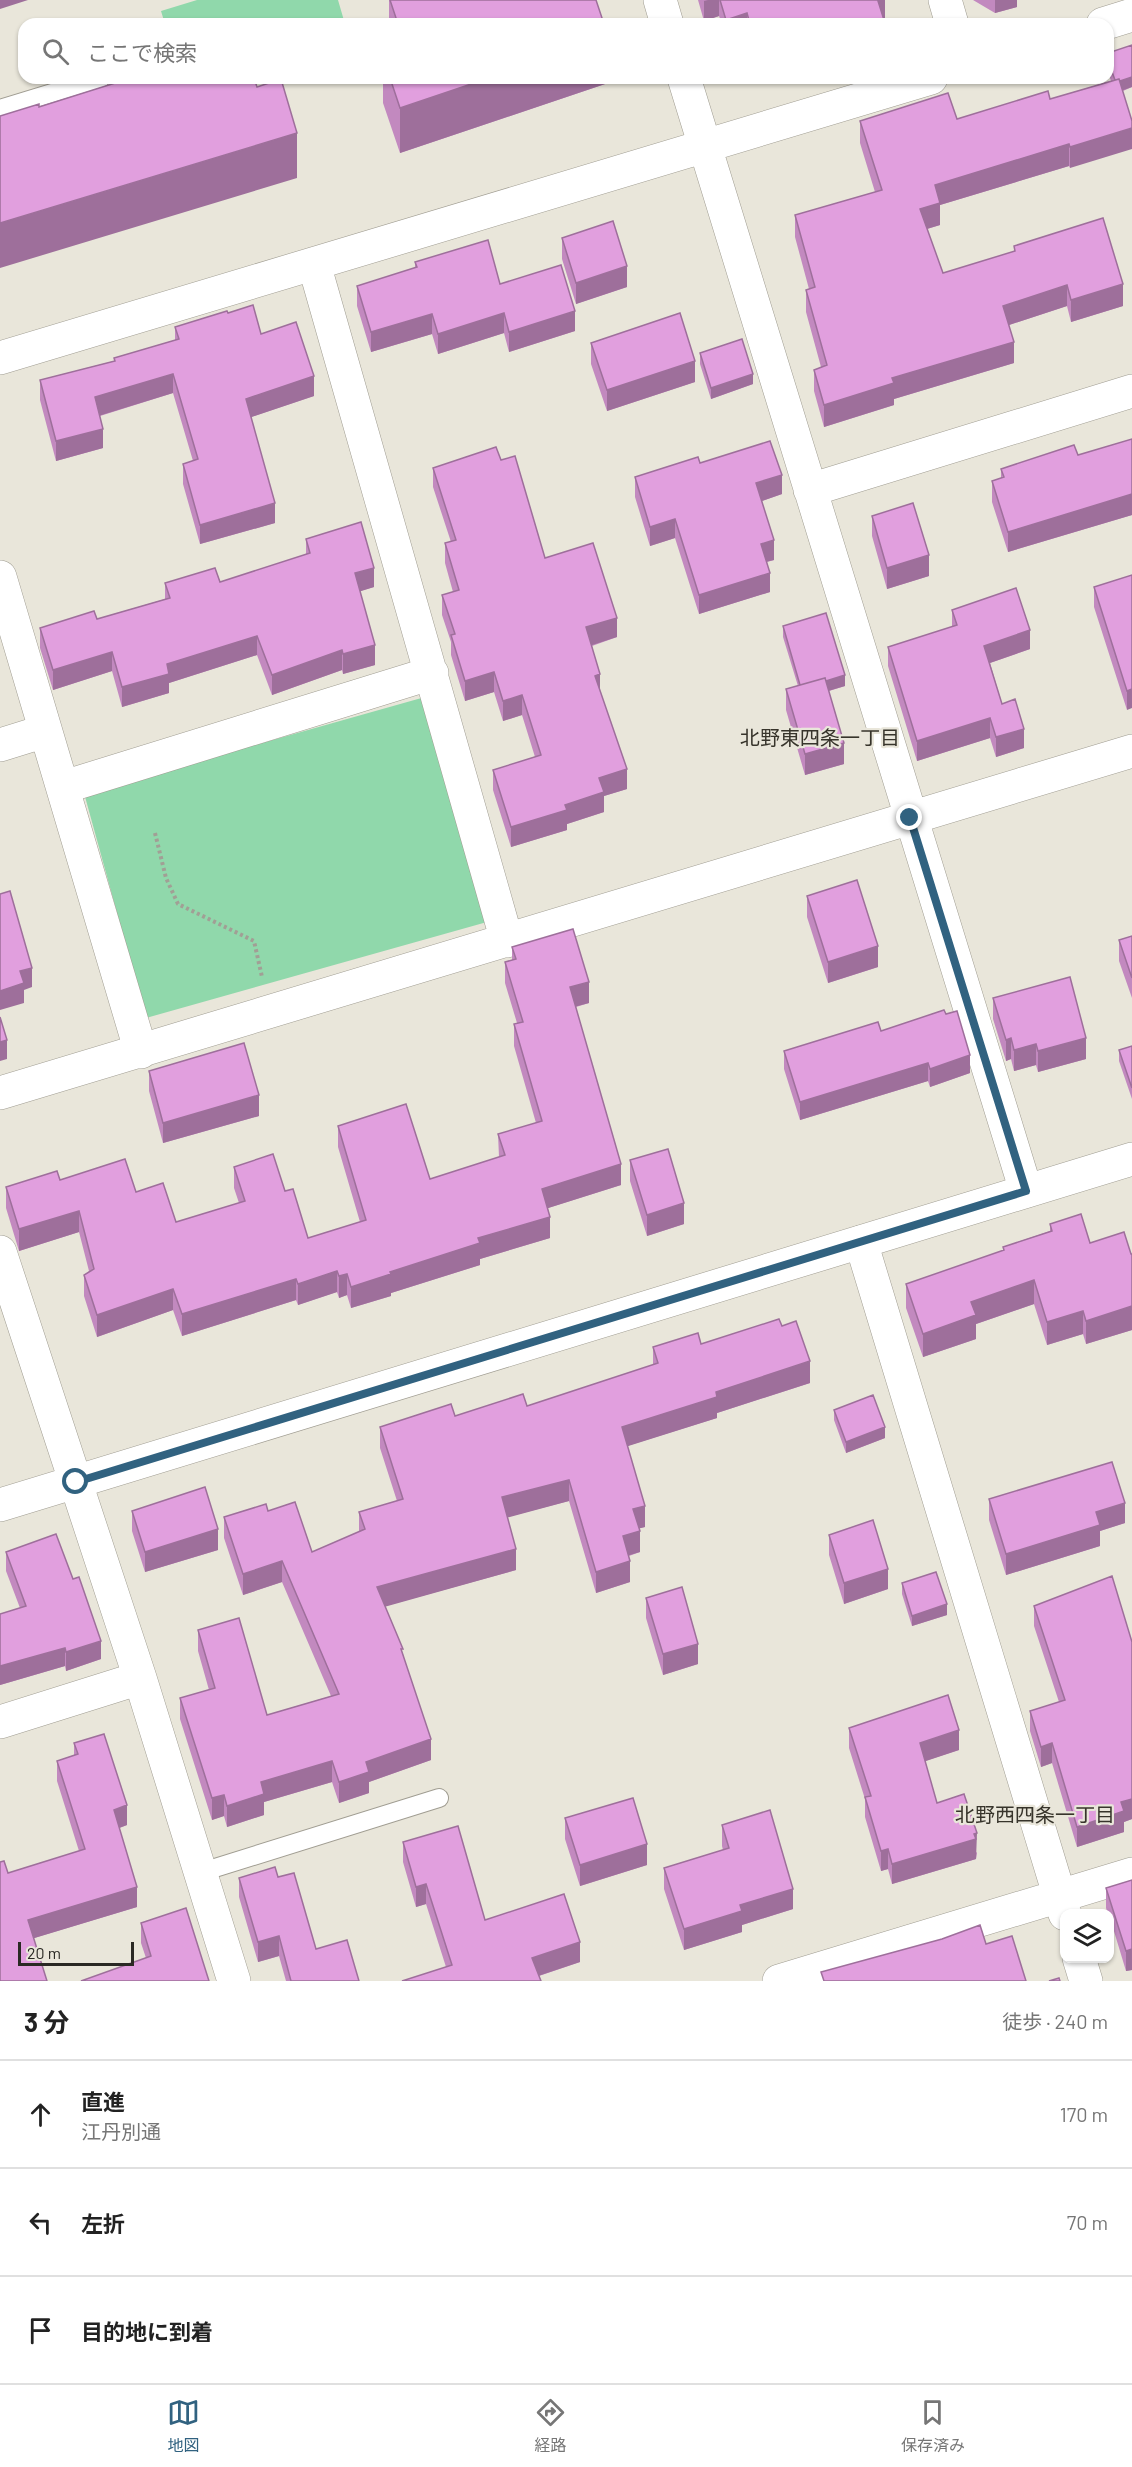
<!DOCTYPE html>
<html lang="ja">
<meta charset="utf-8">
<style>
body{margin:0;font-family:Barlow,"Noto Sans JP",sans-serif;background:#f2f2f2;color:#222}
.controls{position:absolute;right:18px;bottom:18px;display:grid;overflow:hidden;border-radius:12px;box-shadow:0 2px 4px #0004}
.controls button{width:54px;height:54px;display:grid;place-items:center;padding:0;border:0;border-bottom:2px solid #e0e0e0;background:#fff;color:#222;font:30px sans-serif}
.scale{position:absolute;left:18px;bottom:15px;width:116px;box-sizing:border-box;padding-left:6px;border:3px solid #2a2924;border-top:0;font-size:16px;line-height:21px;white-space:nowrap;color:#2a2924;-webkit-text-stroke:4px #e9e6da;paint-order:stroke}
.stop{position:absolute;width:18px;height:18px;margin:-14px;border:4px solid #316280;border-radius:50%;background:#fff}
.stop.end{background:#316280;border-color:#fff;box-shadow:0 2px 6px #0008}
.list{margin:0;padding:0;list-style:none}
h2{display:flex;justify-content:space-between;align-items:center;height:78px;margin:0;padding:0 24px;font-size:26px}
h2 small{font-size:20px;font-weight:400;color:#767676}
.list li{display:grid;grid-template-columns:39px 1fr auto;gap:18px;align-items:center;box-sizing:border-box;height:108px;padding:0 24px;border-top:2px solid #e0e0e0}
.list b{display:block;font-size:22px;white-space:nowrap}
.list p{margin:0;font-size:20px;white-space:nowrap;color:#767676}
.list em{font-size:20px;font-style:normal;color:#767676}
.icon{flex:none;width:33px;height:33px;fill:none;stroke:currentColor;stroke-width:2;stroke-linecap:round;stroke-linejoin:round}
.map{position:relative;flex:none;width:1132px;height:1981px;overflow:hidden}
.search{position:absolute;background:#fff;box-shadow:0 2px 4px #0004;left:18px;right:18px;top:18px;height:66px;display:flex;align-items:center;gap:15px;box-sizing:border-box;padding:0 21px;border-radius:18px;color:#767676;font-size:22px}
.sheet{height:402px;background:#fff}
nav{display:flex;justify-content:space-around;align-items:center;box-sizing:border-box;height:84px;border-top:2px solid #e0e0e0;background:#fff;font-size:16px;color:#767676}
nav a{display:grid;justify-items:center;gap:3px}
nav .on{color:#316280}
.map>svg:first-child{display:block}
.green{fill:#90d8ab}
.lines{fill:none;stroke-linecap:round;stroke-linejoin:round}
.service-casing{stroke:#a09d92;stroke-width:20}
.minor-casing{stroke:#a09d92;stroke-width:34}
.primary-casing{stroke:#a09d92;stroke-width:34}
.path{stroke:#a19f95;stroke-width:4;stroke-dasharray:3 3;stroke-linecap:butt}
.service{stroke:#fff;stroke-width:18}
.minor{stroke:#fff;stroke-width:33}
.primary{stroke:#fff;stroke-width:33}
.wall{fill:#c289bf}
.shaded-wall{fill:#9e6f9b}
.building{fill:#e19fde;stroke:#9e6f9b;stroke-width:1.5}
.route{stroke:#316280;stroke-width:8}
.labels{text-anchor:middle;dominant-baseline:central;stroke-width:4.5;stroke-linejoin:round;paint-order:stroke}
.neighbourhood-label{font-size:20px;fill:#37342b;stroke:#e9e6da}
</style>
<div class="map">
<svg width="1132" height="1981" viewBox="0 0 1132 1981">
<rect width="100%" height="100%" fill="#e9e6da"/>
<path class="green" d="M197,0H338L345,24H165L161,11Z
M425,697L487,922L146,1018L84,793Z"/>
<g class="lines">
<g class="service-casing">
<path id="service" d="M0,109L101,78
M202,1872L439,1798"/>
</g>
<g class="minor-casing">
<path id="minor" d="M660,0L667,24
M945,0L952,24
M1103,24L1132,15
M684,78L1026,1191
M314,264L507,941
M0,358L931,78
M810,490L1132,391
M0,577L141,1052
M0,745L45,731
M64,787L432,673
M0,1093L1132,751
M861,1242L1065,1914
M0,1252L140,1678L234,1981
M0,1722L140,1678
M1079,1958L1086,1981
M779,1981L1132,1874"/>
</g>
<g class="primary-casing">
<path id="primary" d="M0,1505L1132,1159"/>
</g>
<path class="path" d="M155,833L166,878L178,904L254,941L262,977"/>
<use href="#service" class="service"/>
<use href="#minor" class="minor"/>
<use href="#primary" class="primary"/>
</g>
<path class="wall" d="M389,0H596L604,24H389Z
M698,0H885V18H883L884,24H722L719,16L704,21Z
M973,0H1017V7L995,13Z
M1108,53L1132,87L1123,91L1070,168L1069,166L940,205V225L927,229L943,273L1014,252V246L1123,306L1071,322L1067,306L1009,325L1014,363L894,399V405L824,427L814,391V370L821,367L806,312V290L809,289L795,237V215L875,192L860,143V121L957,119L1050,99L1111,81L1108,72Z
M383,78H608V83L400,153L383,103Z
M562,238L627,287L576,304L562,259Z
M415,262L500,284L575,331L509,352L504,333L438,354L432,334L371,352L357,306V286L415,268Z
M228,313L261,334L314,396L251,417L275,523L200,544L183,484V464L193,461L173,393L100,416L103,448L56,461L40,400V380L114,361V358L175,340V327Z
M591,343L695,382L607,411L591,364Z
M700,353L753,384L711,399L700,364Z
M1132,439V515L1008,552L992,502V481L1001,478V469L1078,455Z
M501,460L545,558L617,637L592,646L600,691L627,789L604,796V812L567,824V830L511,847L493,790V770L535,757L522,715L503,721L494,692L465,701L451,655V642L442,615V595L453,592L445,563V543L451,542L433,487V468Z
M700,463L782,494L762,501L774,560L767,562L770,592L699,614L675,538L650,546L635,497V477Z
M872,516L929,576L887,589L872,536Z
M306,539L374,587L360,591L375,665L343,674L342,670L272,695L257,655L169,683V693L122,707L112,671L53,690L40,648V628L97,619L165,599V583L220,582L306,555Z
M1132,575L1127,710L1094,607V587Z
M952,610L1030,649L990,663L1002,704L1024,748L996,757L990,738L917,761L888,666V647L952,627Z
M783,626L845,686L829,691L844,764L805,775L786,710V689L798,686L783,637Z
M807,896L878,967L828,983L807,917Z
M1132,936V998L1119,961V940Z
M512,947L589,1003L576,1007L621,1185L548,1208L550,1238L480,1259V1265L391,1293V1296L351,1308L347,1295L339,1298L337,1292L298,1305L296,1300L182,1336L173,1310L97,1337L84,1296V1275L89,1271L79,1232L19,1251L6,1208V1187L60,1180L136,1192L176,1222L239,1203L234,1188V1167L285,1191L308,1238L360,1222L338,1147V1126L430,1179L499,1157L498,1134L536,1123L514,1046V1024L517,1023L505,983V962L512,960Z
M993,998L1086,1059L1038,1072L1036,1065L1014,1071L1011,1059L1006,1061L993,1019Z
M881,1031L970,1073L930,1087L928,1081L800,1120L784,1069V1051Z
M1132,1046V1099L1119,1061V1050Z
M149,1071L259,1116L163,1143L149,1091Z
M630,1160L684,1224L647,1236L630,1181Z
M1050,1224L1090,1243L1132,1254V1330L1086,1344L1083,1334L1047,1345L1034,1304L976,1324V1339L923,1357L906,1308V1284L1003,1251V1247L1050,1231Z
M782,1326L810,1383L717,1413V1418L627,1446L645,1527L640,1528V1552L629,1556L630,1582L596,1593L569,1501L507,1517L516,1570L385,1606L403,1654L431,1760L369,1782V1793L339,1803L332,1782L264,1802V1815L227,1827L224,1816L212,1820L180,1719V1698L209,1690L198,1651V1630L267,1715L331,1696L282,1582L243,1595L224,1538V1517L268,1511L312,1552L359,1532V1512L397,1501L380,1448V1427L527,1406L653,1365V1347L701,1344Z
M834,1410L885,1438L846,1453L834,1420Z
M989,1499L1125,1523L1100,1531V1546L1006,1575L989,1520Z
M132,1511L218,1550L145,1572L132,1531Z
M829,1535L888,1589L844,1604L829,1555Z
M6,1552L101,1659L66,1671L65,1666L0,1685V1614L20,1608L6,1571Z
M902,1583L947,1615L912,1626L902,1594Z
M646,1598L698,1664L663,1675L646,1618Z
M1034,1606L1132,1642V1819L1124,1822V1832L1077,1847L1052,1763L1041,1767L1030,1731V1711L1059,1702L1034,1626Z
M849,1728L959,1750L925,1761L937,1803L977,1853L976,1859L892,1884L888,1869L881,1871L865,1817V1799L849,1748Z
M74,1743L127,1825L119,1828L137,1907L34,1938L8,1873L79,1851L57,1781V1761L74,1755Z
M565,1818L647,1865L580,1886L565,1839Z
M722,1825L793,1909L742,1925V1932L684,1950L664,1889V1868L723,1850L722,1846Z
M403,1842L485,1920L580,1962L539,1976L446,1967L426,1904L416,1907L403,1862Z
M278,1877L316,1949L359,1981H286L279,1956L258,1962L239,1897V1878Z
M1132,1880V1970L1126,1971L1110,1918V1914H1108L1106,1908V1888Z
M141,1923L209,1981L146,1958L141,1943Z"/>
<path class="shaded-wall" d="M0,0H28L0,9Z
M708,0H719V16L704,21V1Z
M879,0H885V18L878,20V1Z
M995,0H1017V7L995,13Z
M747,13V24H726V20Z
M884,20V24H872Z
M1132,77V87L1115,93V82Z
M489,78H608V83L400,153V108Z
M781,78H801L781,84Z
M1132,128V149L1070,168V147Z
M297,133V178L0,268V223Z
M1069,144V166L940,205V225L920,231V209L935,185Z
M627,266V287L576,304V283Z
M1123,284V306L1071,322V300Z
M1067,285V306L1003,327V306Z
M575,311V331L509,352V332Z
M504,313V333L438,354V334Z
M432,314V334L371,352V332Z
M1014,342V363L894,399V405L824,427V405L892,378Z
M695,361V382L607,411V390Z
M173,374V393L95,417V397Z
M753,374V384L711,399V388Z
M314,376V396L246,419V399Z
M103,429V448L56,461V441Z
M782,475V494L756,503V483Z
M1132,494V515L1008,552V532Z
M275,503V523L200,544V525Z
M675,519V538L650,546V527Z
M774,540V560L761,563V544Z
M929,555V576L887,589V568Z
M374,568V587L355,593V573Z
M770,573V592L699,614V595Z
M617,618V637L586,647V627Z
M1030,630V649L984,665V646Z
M257,636V655L169,683V693L122,707V687L167,664Z
M375,645V665L343,674V654Z
M342,650V670L272,695V675Z
M112,652V671L53,690V670Z
M494,672V692L465,701V681Z
M600,674V694L595,676Z
M845,675V686L801,699V688Z
M1132,689V708L1127,710V691Z
M522,695V715L503,721V701Z
M990,718V738L917,761V741Z
M1024,729V748L996,757V737Z
M844,743V764L805,775V754Z
M627,769V789L604,796V812L567,824V830L511,847V827L565,805L599,778Z
M878,946V967L828,983V962Z
M32,968V987L24,990V1003L0,1010V991L20,971Z
M589,982V1003L570,1008V987Z
M1011,1038V1059L1006,1061V1040Z
M1086,1038V1059L1038,1072V1051Z
M7,1040V1059L0,1061V1042Z
M1036,1044V1065L1014,1071V1050Z
M970,1055V1073L930,1087V1069Z
M928,1063V1081L800,1120V1102Z
M259,1095V1116L163,1143V1123Z
M621,1164V1185L542,1210V1189Z
M684,1203V1224L647,1236V1215Z
M79,1211V1232L19,1251V1229Z
M550,1217V1238L480,1259V1265L391,1293V1296L351,1308V1287L478,1238Z
M337,1271V1292L298,1305V1284Z
M347,1274V1295L339,1298V1276Z
M296,1279V1300L182,1336V1314Z
M1034,1280V1304L976,1324V1339L923,1357V1334L971,1302Z
M173,1289V1310L97,1337V1315Z
M1132,1306V1330L1086,1344V1321Z
M1083,1311V1334L1047,1345V1322Z
M810,1361V1383L717,1413V1418L622,1448V1427L716,1392Z
M885,1427V1438L846,1453V1442Z
M569,1480V1501L502,1519V1497Z
M1125,1503V1523L1100,1531V1546L1006,1575V1554L1096,1512Z
M645,1506V1527L633,1530V1509Z
M218,1529V1550L145,1572V1552Z
M640,1531V1552L623,1557V1536Z
M516,1549V1570L377,1609V1587Z
M282,1561V1582L243,1595V1574Z
M630,1561V1582L596,1593V1572Z
M888,1569V1589L844,1604V1583Z
M947,1604V1615L912,1626V1616Z
M101,1641V1659L66,1671V1652Z
M698,1644V1664L663,1675V1654Z
M65,1648V1666L0,1685V1666Z
M959,1730V1750L920,1763V1743Z
M431,1739V1760L369,1782V1793L339,1803V1782L366,1762Z
M1052,1743V1763L1041,1767V1747Z
M332,1761V1782L264,1802V1815L227,1827V1806L261,1782Z
M224,1795V1816L212,1820V1798Z
M1132,1799V1819L1124,1822V1832L1077,1847V1827L1121,1802Z
M127,1805V1825L114,1830V1810Z
M977,1833L976,1859L892,1884V1864Z
M647,1844V1865L580,1886V1865Z
M888,1849V1869L881,1871V1851Z
M426,1884V1904L416,1907V1887Z
M137,1887V1907L28,1940V1920Z
M793,1889V1909L742,1925V1932L684,1950V1929L740,1905Z
M279,1936V1956L258,1962V1942Z
M580,1942V1962L532,1978V1958Z
M1132,1949V1970L1126,1971V1951Z"/>
<path class="building" d="M390,0H596L604,24H398Z
M720,0H879L878,1L884,20L872,24H750L747,13L726,20Z
M1132,45V77L1120,81L1119,79L1115,80L1108,61V53Z
M131,78H254L257,87L281,79L297,133L0,223V116L39,104V107Z
M390,78H489L400,108Z
M1119,79L1132,121V128L1070,147L1069,144L935,185L940,203L920,209L943,273L1015,251L1014,246L1103,218L1123,284L1071,300L1067,285L1003,306L1014,342L892,378L894,383L824,405L814,370L827,365L806,290L815,287L795,215L882,190L860,121L948,93L957,119L1048,91L1050,99Z
M613,221L627,266L576,283L562,238Z
M488,240L500,284L561,265L575,311L509,332L504,313L438,334L432,314L371,332L357,286L417,267L415,262Z
M253,305L261,334L296,322L314,376L246,399L275,503L200,525L183,464L198,459L173,374L95,397L103,429L56,441L40,380L115,361L114,358L179,339L175,327L227,311L228,313Z
M680,313L695,361L607,390L591,343Z
M742,339L753,374L711,388L700,353Z
M1132,439V494L1008,532L992,481L1004,477L1001,469L1074,445L1078,455Z
M770,441L782,475L756,483L774,540L761,544L770,573L699,595L675,519L650,527L635,477L698,457L700,463Z
M496,447L501,460L515,456L545,558L593,543L617,618L586,627L600,674L595,676L627,769L599,778L604,792L565,805L567,810L511,827L493,770L541,755L522,695L503,701L494,672L465,681L451,635L455,634L442,595L459,590L445,543L456,540L433,468Z
M913,503L929,555L887,568L872,516Z
M361,522L374,568L355,573L375,645L343,654L342,650L272,675L257,636L167,664L169,674L122,687L112,652L53,670L40,628L94,611L97,619L170,598L165,583L215,568L220,582L310,553L306,539Z
M1132,575V689L1127,691L1094,587Z
M1016,588L1030,630L984,646L1002,704L1015,699L1024,729L996,737L990,718L917,741L888,647L957,625L952,610Z
M826,613L845,675L826,681L825,678L800,685L783,626Z
M825,678L844,743L805,754L786,689Z
M857,880L878,946L828,962L807,896Z
M10,891L32,968L20,971L24,983L0,991V894Z
M573,929L589,982L570,987L621,1164L542,1189L550,1217L478,1238L480,1243L390,1272L391,1274L351,1287L347,1274L339,1276L337,1271L298,1284L296,1279L182,1314L173,1289L97,1315L84,1275L94,1269L79,1211L19,1229L6,1187L57,1171L60,1180L125,1159L136,1192L163,1183L176,1222L245,1201L234,1167L273,1154L285,1191L293,1189L308,1238L366,1220L338,1126L406,1104L430,1179L505,1155L498,1134L542,1121L514,1024L523,1022L505,962L516,959L512,947Z
M1132,936V978L1119,940Z
M1070,977L1086,1038L1038,1051L1036,1044L1014,1050L1011,1038L1006,1040L993,998Z
M944,1010L946,1014L957,1011L970,1055L930,1069L928,1063L800,1102L784,1051L878,1022L881,1031Z
M0,1017L7,1040L0,1042Z
M244,1043L259,1095L163,1123L149,1071Z
M1132,1046V1088L1119,1050Z
M668,1149L684,1203L647,1215L630,1160Z
M1081,1214L1090,1243L1124,1232L1131,1254H1132V1306L1086,1321L1083,1311L1047,1322L1034,1280L971,1302L976,1315L923,1334L906,1284L1004,1250L1003,1247L1052,1231L1050,1224Z
M779,1319L782,1326L796,1321L810,1361L716,1392L717,1397L622,1427L645,1506L633,1509L640,1531L623,1536L630,1561L596,1572L569,1480L502,1497L516,1549L377,1587L403,1649H401L431,1739L366,1762L369,1772L339,1782L332,1761L261,1782L264,1794L227,1806L224,1795L212,1798L180,1698L215,1688L198,1630L239,1618L267,1715L339,1694L282,1561L243,1574L224,1517L266,1504L268,1511L295,1502L312,1552L365,1529L359,1512L403,1499L380,1427L451,1404L455,1416L523,1394L527,1406L658,1363L653,1347L698,1333L701,1344Z
M873,1395L885,1427L846,1442L834,1410Z
M1112,1462L1125,1503L1096,1512L1100,1525L1006,1554L989,1499Z
M205,1487L218,1529L145,1552L132,1511Z
M873,1520L888,1569L844,1583L829,1535Z
M56,1534L73,1579L79,1577L101,1641L66,1652L65,1648L0,1666V1614L26,1606L6,1552Z
M936,1572L947,1604L912,1616L902,1583Z
M1112,1576L1132,1642V1799L1121,1802L1124,1811L1077,1827L1052,1743L1041,1747L1030,1711L1065,1700L1034,1606Z
M682,1587L698,1644L663,1654L646,1598Z
M948,1695L959,1730L920,1743L937,1803L964,1794L977,1833L974,1834L976,1839L892,1864L888,1849L881,1851L865,1797L871,1796L849,1728Z
M104,1734L127,1805L114,1810L137,1887L28,1920L47,1981H0V1862L4,1861L8,1873L85,1849L57,1761L78,1754L74,1743Z
M633,1798L647,1844L580,1865L565,1818Z
M770,1810L793,1889L740,1905L742,1911L684,1929L664,1868L729,1848L722,1825Z
M458,1826L485,1920L564,1894L580,1942L532,1958L541,1981H402L452,1965L426,1884L416,1887L403,1842Z
M275,1867L278,1877L294,1873L316,1949L347,1940L359,1981H291L279,1936L258,1942L239,1878Z
M1132,1880V1949L1126,1951L1106,1888Z
M186,1908L209,1981H81L151,1956L141,1923Z
M980,1925L986,1944L1012,1936L1026,1981H824L821,1972L942,1939Z
M1059,1978L1060,1981H1049Z"/>
<g class="lines">
<path class="route" d="M76,1482L1026,1191L910,818"/>
</g>
<g class="labels">
<g class="neighbourhood-label">
<text x="820" y="737">北野東四条一丁目</text>
<text x="1035" y="1814">北野西四条一丁目</text>
</g>
</g>
</svg>
<div class="controls">
<button><svg class="icon" aria-label="layers" viewBox="0 0 24 24"><path d="M12 4l9 5-9 5-9-5zM3 14l9 5 9-5"/></svg></button>
</div>
<div class="scale">20 m</div>
<div class="stop" style="left:76px;top:1482px"></div>
<div class="stop end" style="left:910px;top:818px"></div>
<div class="search"><svg class="icon" aria-label="search" viewBox="0 0 24 24"><circle cx="10" cy="10" r="6"/><path d="M15 15l6 6"/></svg>ここで検索</div>
</div>
<section class="sheet">
<h2>3 分<small>徒歩 · 240 m</small></h2>
<ul class="list">
<li><svg class="icon" aria-label="ahead" viewBox="0 0 24 24"><path d="M12 20V5M6 11l6-6 6 6"/></svg><div><b>直進</b><p>江丹別通</p></div><em>170 m</em></li>
<li><svg class="icon" aria-label="left" viewBox="0 0 24 24"><path d="M17 20v-9H6M10 6l-5 5 5 5"/></svg><div><b>左折</b></div><em>70 m</em></li>
<li><svg class="icon" aria-label="arrive" viewBox="0 0 24 24"><path d="M6 21V4h12l-3 4 3 4H6"/></svg><div><b>目的地に到着</b></div></li>
</ul>
</section>
<nav>
<a class="on"><svg class="icon" aria-label="map" viewBox="0 0 24 24"><path d="M3 6l6-2 6 2 6-2v14l-6 2-6-2-6 2zM9 4v14M15 6v14"/></svg>地図</a>
<a><svg class="icon" aria-label="directions" viewBox="0 0 24 24"><path d="M12 3l9 9-9 9-9-9zM9 14v-3h6M13 9l2 2-2 2"/></svg>経路</a>
<a><svg class="icon" aria-label="saved" viewBox="0 0 24 24"><path d="M7 4h10v16l-5-4-5 4z"/></svg>保存済み</a>
</nav>
